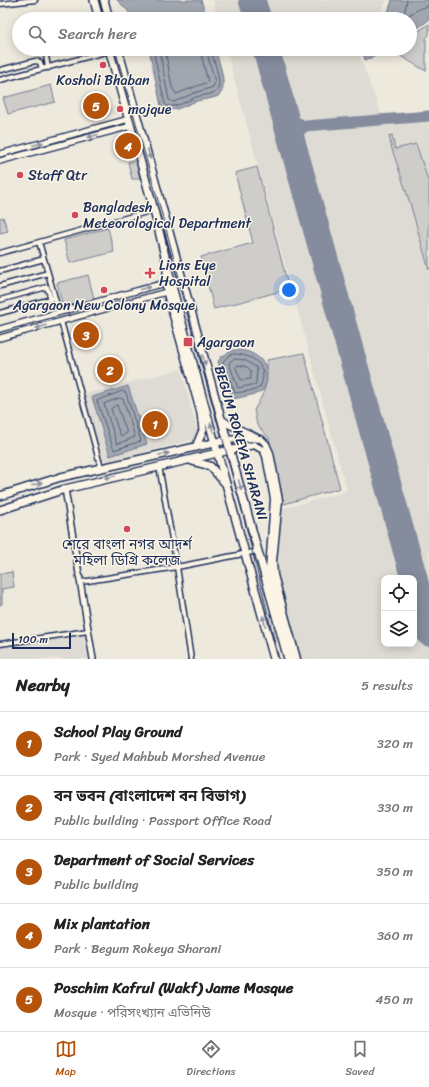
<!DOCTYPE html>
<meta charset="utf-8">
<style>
body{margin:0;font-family:Sriracha,"Noto Sans Bengali",sans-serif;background:#f2f2f2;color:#222}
.controls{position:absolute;right:12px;bottom:12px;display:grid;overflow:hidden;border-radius:8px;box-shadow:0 2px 10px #0003}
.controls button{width:36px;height:36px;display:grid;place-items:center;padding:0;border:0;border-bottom:1px solid #e0e0e0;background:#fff;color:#222;font:20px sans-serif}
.scale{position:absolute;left:12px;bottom:10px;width:59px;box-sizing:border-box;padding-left:4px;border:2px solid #1b2f5e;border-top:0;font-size:11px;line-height:14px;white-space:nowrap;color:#1b2f5e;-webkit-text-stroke:3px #fcf5e5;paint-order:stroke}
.you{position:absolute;left:289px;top:290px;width:14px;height:14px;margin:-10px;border:3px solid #fff;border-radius:50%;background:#1a73e8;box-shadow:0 0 0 6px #1a73e833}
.badge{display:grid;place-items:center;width:26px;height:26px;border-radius:50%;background:#b45309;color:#fff;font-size:13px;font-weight:700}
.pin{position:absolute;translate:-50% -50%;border:2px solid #fff;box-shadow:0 1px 4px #0006}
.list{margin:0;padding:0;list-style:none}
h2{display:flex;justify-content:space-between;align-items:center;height:52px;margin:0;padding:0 16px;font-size:17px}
h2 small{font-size:13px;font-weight:400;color:#767676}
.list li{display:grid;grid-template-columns:26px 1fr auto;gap:12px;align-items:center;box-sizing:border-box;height:64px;padding:0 16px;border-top:1px solid #e0e0e0}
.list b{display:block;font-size:15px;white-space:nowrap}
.list p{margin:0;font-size:13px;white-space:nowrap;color:#767676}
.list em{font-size:13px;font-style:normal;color:#767676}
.icon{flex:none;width:22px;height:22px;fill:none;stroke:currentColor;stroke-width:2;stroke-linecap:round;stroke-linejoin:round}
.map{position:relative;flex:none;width:429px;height:659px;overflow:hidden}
.search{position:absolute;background:#fff;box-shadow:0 2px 10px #0003;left:12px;right:12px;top:12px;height:44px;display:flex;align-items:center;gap:10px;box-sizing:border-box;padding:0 14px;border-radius:22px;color:#767676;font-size:15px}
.sheet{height:372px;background:#fff}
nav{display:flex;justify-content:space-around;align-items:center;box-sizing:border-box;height:56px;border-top:1px solid #e0e0e0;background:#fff;font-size:11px;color:#767676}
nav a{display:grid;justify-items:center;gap:2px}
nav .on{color:#b45309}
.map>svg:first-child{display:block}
.built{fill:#dedbd4;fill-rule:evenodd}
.green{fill:#cfcdca;stroke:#757e94}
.water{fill:#a2a7af;stroke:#6c778f}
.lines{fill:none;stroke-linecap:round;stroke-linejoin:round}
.shore{stroke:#515f7e;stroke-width:1}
.taxiway{stroke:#848c9e;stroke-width:11}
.runway{stroke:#848c9e;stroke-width:27}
.minor-casing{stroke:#1b2f5e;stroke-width:7}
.tertiary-casing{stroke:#1b2f5e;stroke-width:8}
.secondary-casing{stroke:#1b2f5e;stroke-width:9}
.primary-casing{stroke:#1b2f5e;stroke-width:10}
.minor{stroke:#fcf5e5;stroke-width:4}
.tertiary{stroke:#fcf5e5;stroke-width:5}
.secondary{stroke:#fcf5e5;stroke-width:6}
.primary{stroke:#fcf5e5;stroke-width:7}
.rail{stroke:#1b2f5e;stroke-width:1}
.oneway{fill:#8c92a2}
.poi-dot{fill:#d1495b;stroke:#fcf5e5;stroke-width:1.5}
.labels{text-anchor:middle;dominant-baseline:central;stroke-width:3;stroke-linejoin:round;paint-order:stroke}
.poi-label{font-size:14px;fill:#1b2f5e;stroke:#fcf5e5;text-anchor:start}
.street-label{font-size:14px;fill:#1b2f5e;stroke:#fcf5e5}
</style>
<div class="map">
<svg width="429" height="659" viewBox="0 0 429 659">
<rect width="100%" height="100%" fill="#eee9dd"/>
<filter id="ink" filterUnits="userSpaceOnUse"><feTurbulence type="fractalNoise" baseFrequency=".025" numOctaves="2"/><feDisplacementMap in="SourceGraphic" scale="8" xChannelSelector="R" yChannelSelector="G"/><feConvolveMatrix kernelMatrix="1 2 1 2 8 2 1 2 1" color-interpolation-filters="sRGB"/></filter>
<g filter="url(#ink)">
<path class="built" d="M213,0H387L376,19H218Z
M226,49H359L358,52L381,114L429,111V659H301L277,571L282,509L347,491ZM384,578H414V644H384Z
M116,106L118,113L104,117L102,110Z
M181,369L197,431L195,438L192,440L103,463L84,394Z
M85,634L88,659H0V647Z"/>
<path class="green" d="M429,24V35L426,38V71L392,51L410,49V37Z
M51,85L55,102L8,114L3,98Z
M129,135L135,155H127L123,136Z
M392,135L395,149L416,144L429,183V270L410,203L392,149L389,136Z
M136,161L140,179H132L128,162Z
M257,167L289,289L214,309L201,257L253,243L235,173Z
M3,217L8,231L0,233V218Z
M108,228L114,252L70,263L64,240Z
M88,275L94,299L63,307L57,283Z
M304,353L340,488L284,504L269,438L257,425L254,410C266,391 268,382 267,360Z
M12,572L14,587L2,589V604L0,605V574Z"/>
<path class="water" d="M117,0H201L207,19H133L128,11Z
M392,0H429V20L410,33V19H386Z
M149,49H215C218,60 230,88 218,96C213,99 203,99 197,101C185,105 178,111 165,110L161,106Z
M362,49H385L376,56L365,60Z
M233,350C248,350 255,353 265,364L267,381L263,390L256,394L233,399L218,362L221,357Z
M128,386L147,444L110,456L92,397Z"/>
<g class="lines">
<path class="shore" d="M407,0L404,15L405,17L421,8L429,6
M153,49L165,104L167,106C179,107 186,101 196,97C202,95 209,95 214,93C226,87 212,59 211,49
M159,49L169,100L174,102L194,93L213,87L215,82L206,49
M165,49L172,87L176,94L208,82L200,49
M233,354C253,354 270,366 260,387L255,390L235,393L223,362L228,356Z
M234,359L245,360L257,368L256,384L238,388L229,363Z
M238,365L247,367L251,371V379L241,380L236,368Z
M123,391L126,393L141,441L114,450L97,401Z
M120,398L123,399L135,437L117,444L104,404Z
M117,405L127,433L122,436L120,435L111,409Z"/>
<path class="taxiway" d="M284,112L296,122L305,126
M293,144L297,133L305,126L429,116"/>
<path class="runway" d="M252,0L258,19
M266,49L414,578
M414,579L429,633"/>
<g class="minor-casing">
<path id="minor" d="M0,4L35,0
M45,49L48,68
M1,70L35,61L40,62L42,69
M0,80L109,51
M39,242L48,273
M0,253L154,210
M0,271L44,259L0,271
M0,286L48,273L59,312
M0,300L47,287L51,299L0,313
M61,321L101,468
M159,466L177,567L191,659
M81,582L177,567L258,551
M0,644L88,631"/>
</g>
<g class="tertiary-casing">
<path id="tertiary" d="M0,154L129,119
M0,161L131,126
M0,329L168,282
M0,338L170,291
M65,489L93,659"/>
</g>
<g class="secondary-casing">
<path id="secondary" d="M220,418L228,424L256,437
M227,440L248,438L261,439L266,444L270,453L279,500L273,561L274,575L297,659
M230,450L254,445L263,450L266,456L274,499L269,570L292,659"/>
</g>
<g class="primary-casing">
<path id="primary" d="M94,0L99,19
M104,0L109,19
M109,49L154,210L173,290L274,659
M118,49L288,659
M167,272V292L201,413L203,430L196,447
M192,461L210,466L225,483
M0,496L61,477L227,440
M0,510L65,489L230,450"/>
</g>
<use href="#minor" class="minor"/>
<use href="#tertiary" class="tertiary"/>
<use href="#secondary" class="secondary"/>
<use href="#primary" class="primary"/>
<path class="rail" d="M99,0L105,19
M115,49L163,218L243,514L279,659"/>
</g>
<defs><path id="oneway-solid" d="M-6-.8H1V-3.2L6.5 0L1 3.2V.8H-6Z"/></defs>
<g class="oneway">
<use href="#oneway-solid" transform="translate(93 136) rotate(165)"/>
<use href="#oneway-solid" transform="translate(38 144) rotate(-15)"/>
<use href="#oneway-solid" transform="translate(149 154) rotate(75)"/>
<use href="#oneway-solid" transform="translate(145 288) rotate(-16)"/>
<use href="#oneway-solid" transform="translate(41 327) rotate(164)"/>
<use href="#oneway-solid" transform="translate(204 360) rotate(74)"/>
<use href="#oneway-solid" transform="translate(212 428) rotate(-106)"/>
<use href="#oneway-solid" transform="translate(164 454) rotate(-12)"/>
<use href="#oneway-solid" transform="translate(110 477) rotate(167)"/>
<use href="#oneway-solid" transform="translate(37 484) rotate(-17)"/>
<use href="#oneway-solid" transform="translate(240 485) rotate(74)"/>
<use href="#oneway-solid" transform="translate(264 621) rotate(-105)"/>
</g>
</g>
<g class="poi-dot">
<circle cx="103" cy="65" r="4"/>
<circle cx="120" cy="109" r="4"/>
<circle cx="20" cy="175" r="4"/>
<circle cx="75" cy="215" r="4"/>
<path d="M148 267h4v4h4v4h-4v4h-4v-4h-4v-4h4z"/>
<circle cx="104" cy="290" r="4"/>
<rect x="183" y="337" width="10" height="10" rx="2"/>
<circle cx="127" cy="529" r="4"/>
</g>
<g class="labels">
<g class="poi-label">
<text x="103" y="80" text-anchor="middle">Kosholi Bhaban</text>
<text x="128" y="109">mojque</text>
<text x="28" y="175">Staff Qtr</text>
<text x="83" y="207">Bangladesh<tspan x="83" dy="16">Meteorological Department</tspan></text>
<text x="159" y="265">Lions Eye<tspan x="159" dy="16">Hospital</tspan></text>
<text x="104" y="305" text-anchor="middle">Agargaon New Colony Mosque</text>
<text x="197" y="342">Agargaon</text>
<text x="127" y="544" text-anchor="middle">শেরে বাংলা নগর আদর্শ<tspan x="127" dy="16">মহিলা ডিগ্রি কলেজ</tspan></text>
</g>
<g class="street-label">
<text transform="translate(241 443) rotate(74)">BEGUM ROKEYA SHARANI</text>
</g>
</g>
</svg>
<div class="controls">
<button><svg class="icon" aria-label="locate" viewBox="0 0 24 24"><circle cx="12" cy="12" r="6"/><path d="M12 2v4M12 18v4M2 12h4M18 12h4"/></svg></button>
<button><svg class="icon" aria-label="layers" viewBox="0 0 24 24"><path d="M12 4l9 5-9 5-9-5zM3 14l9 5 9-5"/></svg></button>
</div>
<div class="scale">100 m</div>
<div class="you"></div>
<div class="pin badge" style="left:155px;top:424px">1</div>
<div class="pin badge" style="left:110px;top:370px">2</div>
<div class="pin badge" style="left:86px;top:335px">3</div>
<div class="pin badge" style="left:128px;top:146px">4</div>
<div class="pin badge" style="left:96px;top:106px">5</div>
<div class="search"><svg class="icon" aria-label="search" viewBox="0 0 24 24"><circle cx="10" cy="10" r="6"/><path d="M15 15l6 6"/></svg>Search here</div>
</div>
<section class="sheet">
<h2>Nearby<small>5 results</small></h2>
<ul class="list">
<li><span class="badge">1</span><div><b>School Play Ground</b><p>Park · Syed Mahbub Morshed Avenue</p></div><em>320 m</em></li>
<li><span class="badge">2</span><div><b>বন ভবন (বাংলাদেশ বন বিভাগ)</b><p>Public building · Passport Office Road</p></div><em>330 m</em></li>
<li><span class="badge">3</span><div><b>Department of Social Services</b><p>Public building</p></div><em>350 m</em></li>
<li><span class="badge">4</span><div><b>Mix plantation</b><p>Park · Begum Rokeya Sharani</p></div><em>360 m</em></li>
<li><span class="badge">5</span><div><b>Poschim Kafrul (Wakf) Jame Mosque</b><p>Mosque · পরিসংখ্যান এভিনিউ</p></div><em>450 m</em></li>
</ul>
</section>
<nav>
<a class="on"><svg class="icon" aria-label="map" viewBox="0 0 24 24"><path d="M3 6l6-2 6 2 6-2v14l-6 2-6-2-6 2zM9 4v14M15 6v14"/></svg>Map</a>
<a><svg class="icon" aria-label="directions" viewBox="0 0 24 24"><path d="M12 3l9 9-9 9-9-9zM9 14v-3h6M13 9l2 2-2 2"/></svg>Directions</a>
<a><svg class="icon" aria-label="saved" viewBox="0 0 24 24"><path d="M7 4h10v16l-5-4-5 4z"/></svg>Saved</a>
</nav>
